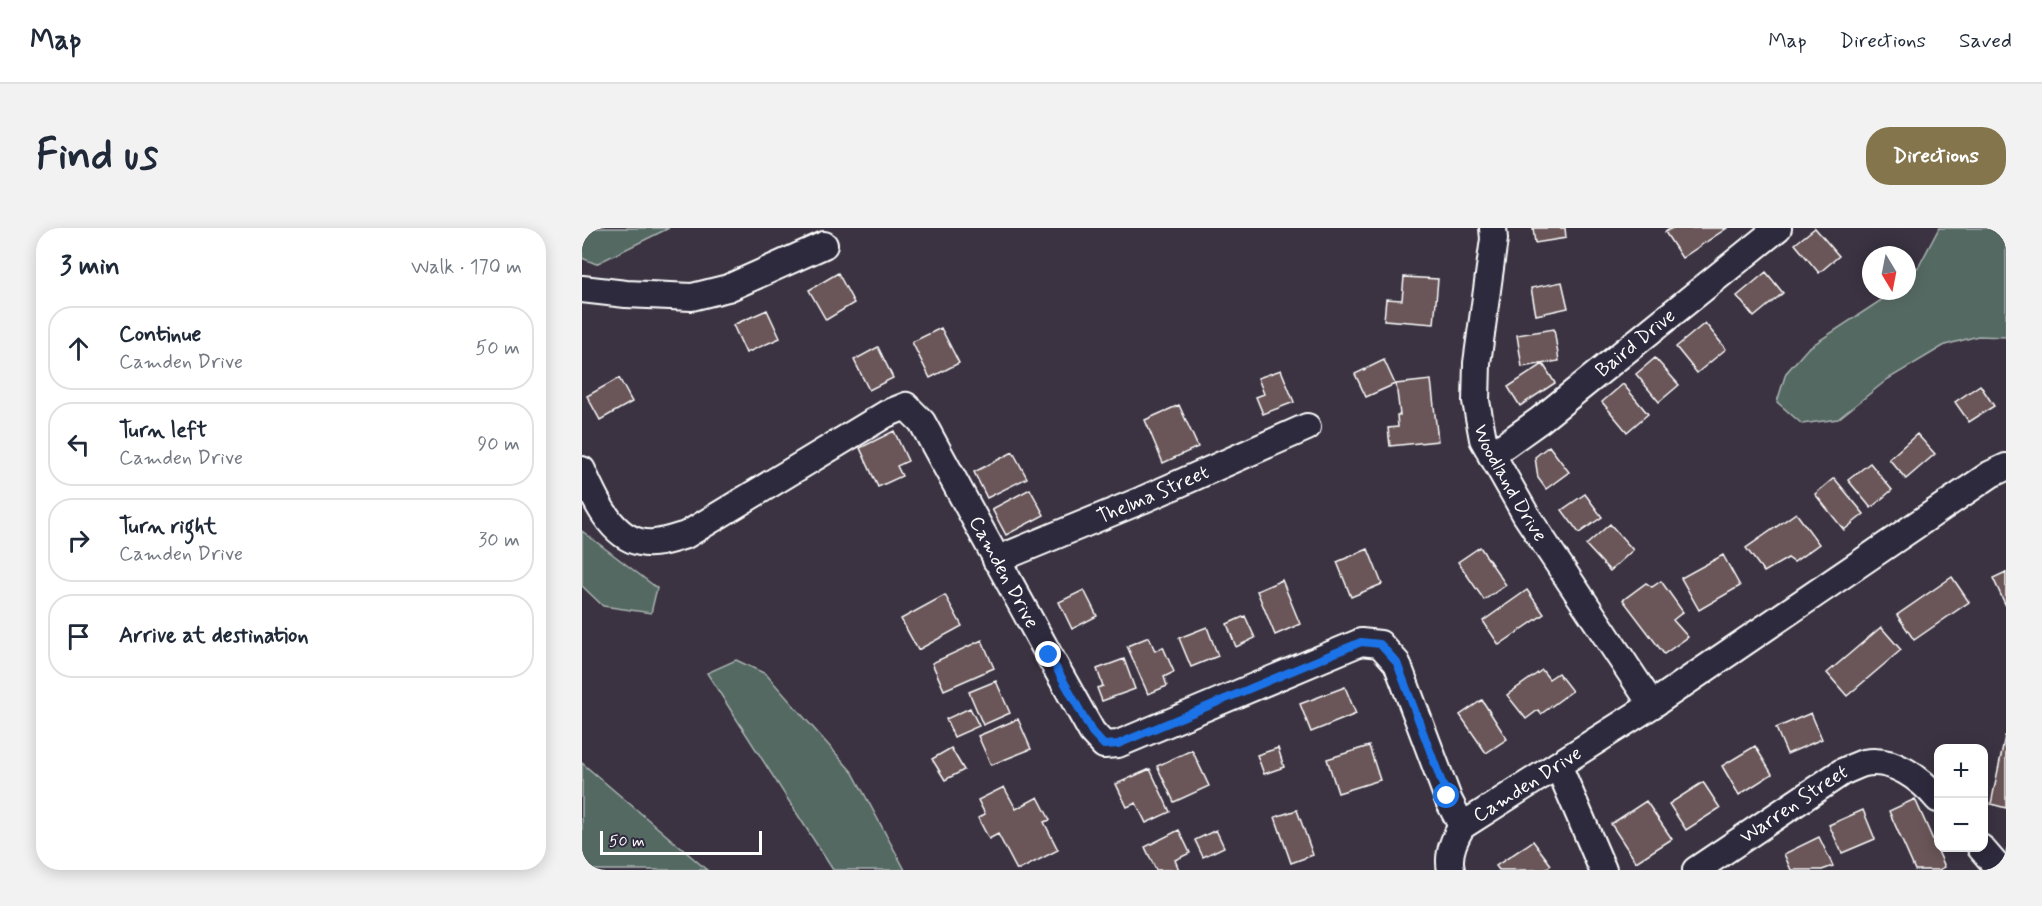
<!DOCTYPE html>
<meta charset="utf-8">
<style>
body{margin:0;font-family:Mynerve,sans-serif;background:#f2f2f3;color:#1f2937}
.controls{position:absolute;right:18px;bottom:18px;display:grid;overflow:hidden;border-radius:12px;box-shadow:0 3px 15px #0003}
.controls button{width:54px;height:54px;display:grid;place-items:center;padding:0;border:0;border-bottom:2px solid #e0e1e3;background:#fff;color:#1f2937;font:30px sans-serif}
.compass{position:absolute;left:1280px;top:18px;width:54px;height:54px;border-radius:50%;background:#fff;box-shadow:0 3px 15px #0003;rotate:170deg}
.scale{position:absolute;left:18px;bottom:15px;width:162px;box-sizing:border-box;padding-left:6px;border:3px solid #fff;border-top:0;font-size:16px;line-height:21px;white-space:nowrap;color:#fff;-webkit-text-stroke:4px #2f2a3d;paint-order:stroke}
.stop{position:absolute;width:18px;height:18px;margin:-14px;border:4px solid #1a73e8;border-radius:50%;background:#fff}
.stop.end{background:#1a73e8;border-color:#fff;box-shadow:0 2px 6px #0008}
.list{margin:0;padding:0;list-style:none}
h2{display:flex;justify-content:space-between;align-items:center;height:78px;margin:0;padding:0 24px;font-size:26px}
h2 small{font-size:20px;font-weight:400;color:#747a83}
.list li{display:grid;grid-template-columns:39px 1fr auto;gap:18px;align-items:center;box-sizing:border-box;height:84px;margin:0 12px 12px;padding:0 12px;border:2px solid #e0e1e3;border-radius:24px}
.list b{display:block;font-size:22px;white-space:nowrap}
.list p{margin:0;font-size:20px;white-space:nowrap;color:#747a83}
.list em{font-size:20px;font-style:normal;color:#747a83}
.icon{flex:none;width:33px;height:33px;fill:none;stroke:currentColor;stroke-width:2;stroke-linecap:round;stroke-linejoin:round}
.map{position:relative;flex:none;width:1424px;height:642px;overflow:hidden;border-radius:24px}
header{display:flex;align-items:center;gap:36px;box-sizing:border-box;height:84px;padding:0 30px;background:#fff;border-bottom:2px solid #e0e1e3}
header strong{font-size:28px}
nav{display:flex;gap:33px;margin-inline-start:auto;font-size:21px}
.intro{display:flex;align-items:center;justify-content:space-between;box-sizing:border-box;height:144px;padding:0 36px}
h1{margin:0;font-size:42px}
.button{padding:15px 27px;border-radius:24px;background:#84754c;color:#fff;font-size:21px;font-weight:700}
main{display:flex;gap:36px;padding:0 36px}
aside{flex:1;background:#fff;border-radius:24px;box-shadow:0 3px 15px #0003}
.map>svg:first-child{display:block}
.green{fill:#556963;stroke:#aab4b1;stroke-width:1.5}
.building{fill:#6a5758;stroke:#fff;stroke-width:1.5}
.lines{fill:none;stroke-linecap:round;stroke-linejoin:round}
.minor-casing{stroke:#fff;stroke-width:30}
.minor{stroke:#2f2a3d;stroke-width:26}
.route{stroke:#1a73e8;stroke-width:8}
.labels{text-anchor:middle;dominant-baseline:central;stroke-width:4.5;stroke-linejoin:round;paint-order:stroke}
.street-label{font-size:20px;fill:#fff;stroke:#2f2a3d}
</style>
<header>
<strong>Map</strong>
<nav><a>Map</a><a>Directions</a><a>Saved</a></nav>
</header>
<div class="intro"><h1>Find us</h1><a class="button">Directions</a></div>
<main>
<aside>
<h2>3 min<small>Walk · 170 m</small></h2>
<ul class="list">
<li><svg class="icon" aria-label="ahead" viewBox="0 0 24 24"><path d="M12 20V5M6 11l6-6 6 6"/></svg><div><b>Continue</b><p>Camden Drive</p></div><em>50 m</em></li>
<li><svg class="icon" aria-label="left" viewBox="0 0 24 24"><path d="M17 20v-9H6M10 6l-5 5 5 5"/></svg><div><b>Turn left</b><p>Camden Drive</p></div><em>90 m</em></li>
<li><svg class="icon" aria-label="right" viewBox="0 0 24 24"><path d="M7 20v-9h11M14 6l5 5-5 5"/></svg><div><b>Turn right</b><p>Camden Drive</p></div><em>30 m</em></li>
<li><svg class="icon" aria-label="arrive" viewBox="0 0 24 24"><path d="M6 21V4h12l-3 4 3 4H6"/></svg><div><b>Arrive at destination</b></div></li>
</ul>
</aside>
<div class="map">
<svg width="1424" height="642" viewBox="0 0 1424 642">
<rect width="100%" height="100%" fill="#3b3342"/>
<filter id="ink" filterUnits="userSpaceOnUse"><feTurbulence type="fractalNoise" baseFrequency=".0167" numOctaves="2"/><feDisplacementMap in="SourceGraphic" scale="12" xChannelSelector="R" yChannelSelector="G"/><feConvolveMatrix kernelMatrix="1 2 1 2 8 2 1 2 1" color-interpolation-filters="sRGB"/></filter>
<g filter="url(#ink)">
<path class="green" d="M0,0H87L14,36L0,30Z
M1357,0H1424V109L1396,108L1363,117L1306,151L1256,191L1220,196L1195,174L1204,145L1226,120L1313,63H1325V50L1337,38Z
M0,303L75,360L69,385L21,378L0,358Z
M154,432L184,446L271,545L323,642H251L125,445Z
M0,535L125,642H0Z"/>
<path class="building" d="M951,0H983L984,10L953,15Z
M1090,0H1145L1100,30L1083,4Z
M1233,0L1257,28L1237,45L1213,16Z
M1184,44L1201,65L1172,89L1155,68Z
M256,45L272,75L244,92L227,62Z
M822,49L856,51L852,96L802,92L804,71L820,72Z
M980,54L986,80L954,87L949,60Z
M185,82L198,110L164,125L151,97Z
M1123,95L1144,121L1115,145L1094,119Z
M359,100L377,135L348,150L330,114Z
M972,101L977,133L940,139L935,107Z
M296,119L311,150L287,162L272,132Z
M1073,130L1097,157L1077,174L1054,146Z
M802,132L813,156L784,169L773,146Z
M961,136L973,155L938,178L926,159Z
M699,142L712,174L681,186L674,169L682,166L676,150Z
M37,150L50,174L18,192L5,168Z
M849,152L856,213L808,218L806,200L816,199L815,187H818L814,156Z
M1041,156L1066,186L1045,204L1020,174Z
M1398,157L1412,178L1387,194L1373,174Z
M597,177L616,219L581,235L563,192Z
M312,203L326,233L315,238L320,248L296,259L278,220Z
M1335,206L1353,226L1324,251L1307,231Z
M967,218L987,244L964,261L956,250L953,229Z
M431,224L445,250L405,270L392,244Z
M1288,235L1310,262L1289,280L1266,252Z
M1252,250L1282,286L1262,302L1233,266Z
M448,261L462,287L424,307L410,281Z
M1003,266L1020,289L997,305L980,282Z
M1214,285L1237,316L1212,334L1206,330L1182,344L1164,320Z
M1028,296L1051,322L1028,343L1004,317Z
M898,319L924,357L902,372L876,334Z
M786,321L800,356L769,369L755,334Z
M1141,327L1158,358L1117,382L1099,350Z
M1424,344V378L1411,350Z
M1370,349L1387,374L1332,412L1315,387Z
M700,352L718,396L693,407L675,363Z
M1079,353L1101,384L1091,392L1106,409L1082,426L1041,372L1064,355L1070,359Z
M502,362L515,388L490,401L477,374Z
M945,362L962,386L917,417L901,393Z
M363,367L380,398L336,422L319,391Z
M663,388L673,410L654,419L645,396Z
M625,399L636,428L609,439L597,410Z
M1299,399L1319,422L1265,468L1245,445Z
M567,409L573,423L581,419L592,444L582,449L585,458L566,466L545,418Z
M400,412L412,440L362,462L350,435Z
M542,431L553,461L520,473L515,460L521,458L515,441Z
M960,442L967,451L976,445L990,463L959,486L956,482L944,491L925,467Z
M414,453L428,485L401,497L387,464Z
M763,459L774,486L729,504L718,476Z
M900,472L925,511L904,525L878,487Z
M388,480L397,498L372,509L364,491Z
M1229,485L1240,511L1205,526L1194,500Z
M436,491L449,521L409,537L396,508Z
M1423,508H1424V580L1409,576Z
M787,518L798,552L756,565L745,531Z
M1173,518L1190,546L1157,567L1140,538Z
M369,520L382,542L363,552L350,531Z
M696,520L702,539L682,546L675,527Z
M610,522L627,558L592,574L575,538Z
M568,541L588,584L564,595L554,575L545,579L534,556Z
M1121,554L1138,580L1104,602L1087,576Z
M422,559L434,581L456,569L468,592L462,594L476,622L437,642H435L416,606L407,611L396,590L403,586L396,572Z
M1333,571L1363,639L1357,642H1333L1307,583Z
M1064,573L1090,611L1054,634L1029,596Z
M715,582L731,627L709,635L693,589Z
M1281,582L1293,611L1260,625L1247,597Z
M597,602L608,625L593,632L597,642H574L563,619Z
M634,602L642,619L621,629L613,612Z
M1237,609L1251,638L1240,642H1209L1202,626Z
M951,613L969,637L963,642H917L914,638Z"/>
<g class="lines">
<g class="minor-casing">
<g id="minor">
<path id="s1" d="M911,0L912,11L895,135L894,173L901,211L944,287L1070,477"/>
<path d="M0,61L44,66L110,69L146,60L242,17"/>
<path id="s2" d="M909,227L958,192L1196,0"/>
<path id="s3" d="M0,242C11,267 28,308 58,314C73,318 90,311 104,307L304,186L324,178L340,194L467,427L510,504L522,517L536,516L779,414L798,416L815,435L867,573L880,598"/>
<path id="s4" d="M414,332L560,272L725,199"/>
<path d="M976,537L1021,642"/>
<path d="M1399,620L1418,642"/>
<path id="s5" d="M869,642C865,626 872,611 880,598L1070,477L1409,246L1424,239"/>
<path id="s6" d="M1114,642L1260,544C1267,541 1275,537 1282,535C1311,529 1339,551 1356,571"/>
</g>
</g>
<use href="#minor" class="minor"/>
</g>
</g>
<g class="lines" filter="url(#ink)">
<path class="route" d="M467,427L510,504L522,517L536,516L779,414L798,416L815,435L865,568"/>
</g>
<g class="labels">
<g class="street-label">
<text stroke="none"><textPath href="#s2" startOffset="183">Baird Drive</textPath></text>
<text stroke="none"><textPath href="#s1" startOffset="264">Woodland Drive</textPath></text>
<text stroke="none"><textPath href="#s4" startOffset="170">Thelma Street</textPath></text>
<text stroke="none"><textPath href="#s3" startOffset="592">Camden Drive</textPath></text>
<text stroke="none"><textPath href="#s5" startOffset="124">Camden Drive</textPath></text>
<text stroke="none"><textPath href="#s6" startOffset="118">Warren Street</textPath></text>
</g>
</g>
</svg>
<div class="controls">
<button>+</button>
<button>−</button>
</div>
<svg class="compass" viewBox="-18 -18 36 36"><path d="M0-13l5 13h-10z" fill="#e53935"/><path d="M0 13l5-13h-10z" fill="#747a83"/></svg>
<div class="scale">50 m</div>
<div class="stop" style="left:865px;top:568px"></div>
<div class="stop end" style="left:467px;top:427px"></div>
</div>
</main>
